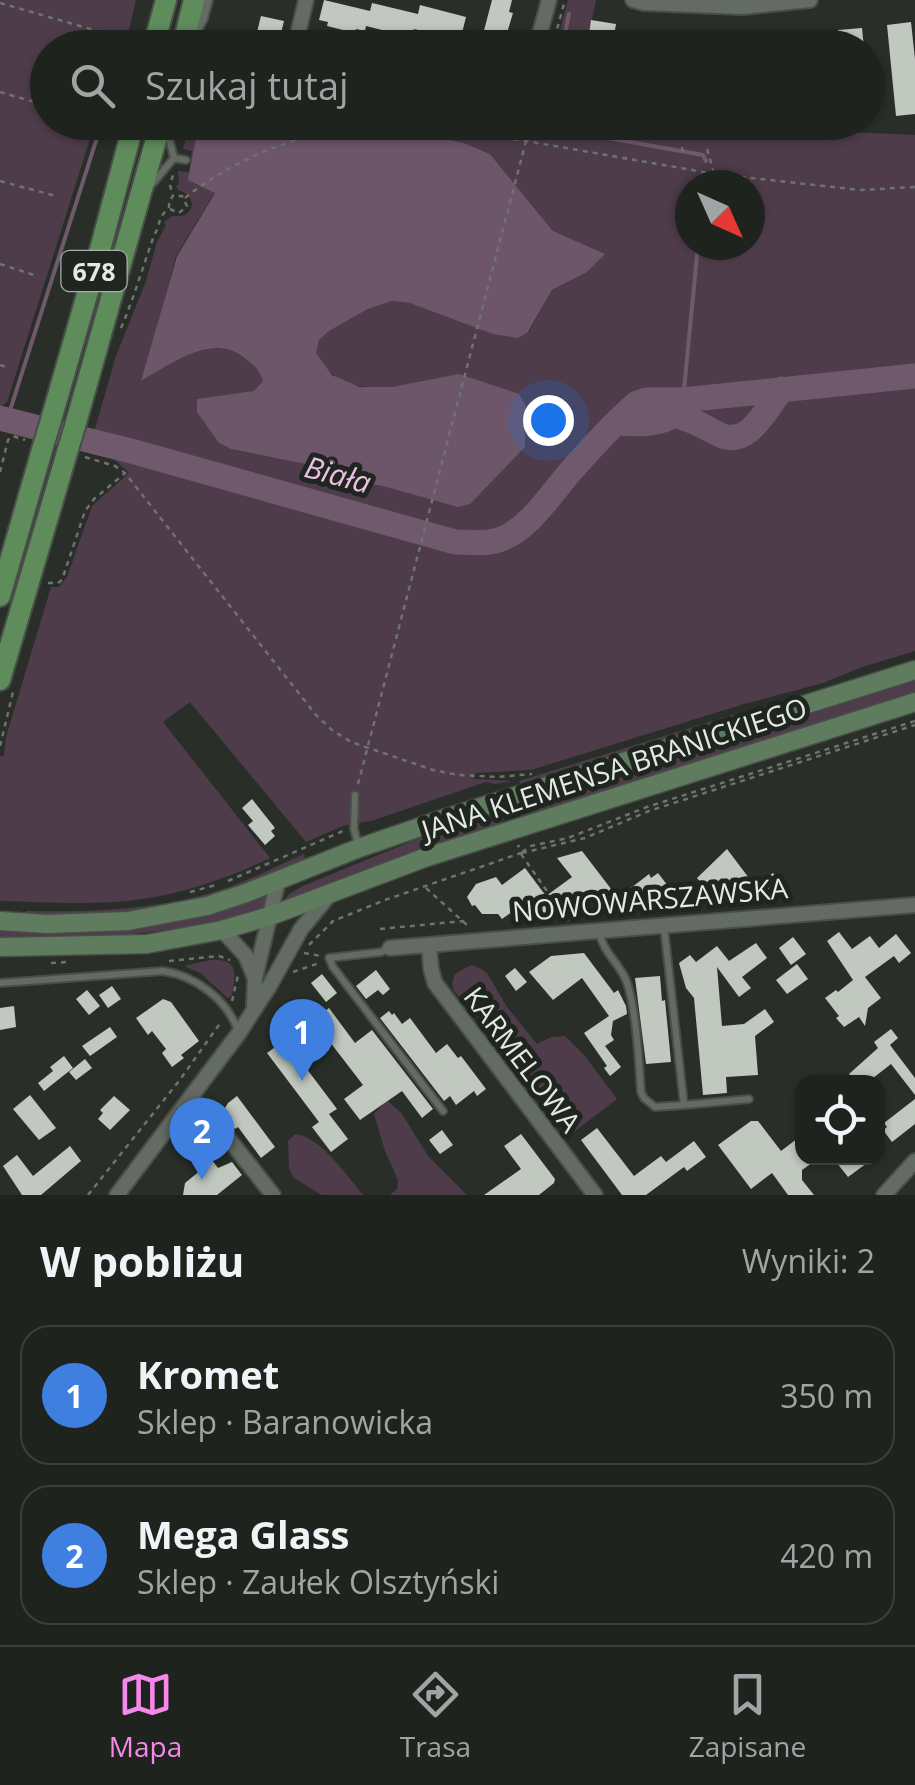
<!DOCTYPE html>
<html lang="pl">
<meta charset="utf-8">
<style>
body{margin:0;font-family:"Open Sans",sans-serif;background:#2c2f2b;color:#f1f3f6}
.controls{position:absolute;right:30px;bottom:30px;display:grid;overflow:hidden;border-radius:20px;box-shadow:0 2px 8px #0004}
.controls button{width:90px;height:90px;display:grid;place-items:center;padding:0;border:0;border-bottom:2px solid #3c403c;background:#1f231e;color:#f1f3f6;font:50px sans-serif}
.compass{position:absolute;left:675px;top:170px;width:90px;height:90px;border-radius:50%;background:#1f231e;box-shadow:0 2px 8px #0004;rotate:135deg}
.you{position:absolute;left:548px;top:420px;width:35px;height:35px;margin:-25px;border:8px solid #fff;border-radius:50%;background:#1a73e8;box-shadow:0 0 0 15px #1a73e833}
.badge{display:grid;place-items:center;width:65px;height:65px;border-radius:50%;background:#f788eb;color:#fff;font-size:32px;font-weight:700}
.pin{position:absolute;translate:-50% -82px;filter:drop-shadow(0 2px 5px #0008)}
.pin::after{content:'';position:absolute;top:52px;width:35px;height:30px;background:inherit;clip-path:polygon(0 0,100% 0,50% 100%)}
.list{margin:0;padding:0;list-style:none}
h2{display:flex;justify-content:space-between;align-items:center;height:130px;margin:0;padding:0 40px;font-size:42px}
h2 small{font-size:32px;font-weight:400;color:#a1a4a4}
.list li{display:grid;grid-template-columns:65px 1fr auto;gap:30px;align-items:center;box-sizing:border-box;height:140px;margin:0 20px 20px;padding:0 20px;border:2px solid #3c403c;border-radius:30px}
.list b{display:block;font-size:38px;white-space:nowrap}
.list p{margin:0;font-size:32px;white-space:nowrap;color:#a1a4a4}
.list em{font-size:32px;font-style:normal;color:#a1a4a4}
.icon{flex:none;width:55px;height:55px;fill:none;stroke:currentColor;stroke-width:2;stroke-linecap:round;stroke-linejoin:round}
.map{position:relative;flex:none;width:915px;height:1195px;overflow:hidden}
.search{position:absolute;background:#1f231e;box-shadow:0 2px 8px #0004;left:30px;right:30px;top:30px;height:110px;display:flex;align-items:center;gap:25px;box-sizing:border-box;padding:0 35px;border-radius:55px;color:#a1a4a4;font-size:38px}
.sheet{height:450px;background:#1f231e}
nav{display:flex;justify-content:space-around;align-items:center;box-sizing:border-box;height:140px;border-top:2px solid #3c403c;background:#1f231e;font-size:28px;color:#a1a4a4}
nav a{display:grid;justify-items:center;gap:5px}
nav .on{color:#f788eb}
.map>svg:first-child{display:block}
.green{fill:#4e3c4b;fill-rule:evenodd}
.forest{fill:#6d5669}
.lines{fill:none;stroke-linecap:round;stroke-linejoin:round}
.stream{stroke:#70596c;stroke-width:4}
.river{stroke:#70596c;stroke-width:25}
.building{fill:#c0c8bf}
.lane-casing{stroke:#484e48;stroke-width:10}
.street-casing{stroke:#484e48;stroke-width:18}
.secondary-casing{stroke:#484e48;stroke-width:21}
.primary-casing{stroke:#484e48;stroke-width:24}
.path{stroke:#6e736d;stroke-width:2.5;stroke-dasharray:5 5;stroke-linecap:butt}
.lane{stroke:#636b63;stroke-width:6}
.street{stroke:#636b63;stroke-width:14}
.secondary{stroke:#607c5f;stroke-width:18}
.primary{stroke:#5e8c5b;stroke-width:20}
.primary-bridge-casing{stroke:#484e48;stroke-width:24;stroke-linecap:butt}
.primary-bridge{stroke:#5e8c5b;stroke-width:20}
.labels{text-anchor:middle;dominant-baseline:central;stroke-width:10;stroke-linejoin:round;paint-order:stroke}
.shield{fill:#1f261f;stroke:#aaaea9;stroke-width:2.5}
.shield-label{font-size:25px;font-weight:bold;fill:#e5e9e4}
.street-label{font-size:28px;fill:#e5e9e4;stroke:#1f261f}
.water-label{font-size:30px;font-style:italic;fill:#edbfe6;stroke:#1f261f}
</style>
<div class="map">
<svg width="915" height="1195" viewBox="0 0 915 1195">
<rect width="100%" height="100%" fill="#292f28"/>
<path class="green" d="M0,0H136L125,47L48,48V122L95,123L7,402L2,406L0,414Z
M568,0H596L586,47L555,48Z
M214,35L303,47L210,48Z
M508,122L533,126L535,122H642L740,135L742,127L915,135V651L862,667L823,683L744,704L531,770L475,773L474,779L513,781L495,784L486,782L371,821L345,825L306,842L190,702L163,722L270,858C230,877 186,893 142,899C96,906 47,902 0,901V756H4L6,737L51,587H59L67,577L92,506L129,473L114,459L88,453L116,356L146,281L157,242L166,225L164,222L172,216C194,220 200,197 178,190L176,185H179L178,171L189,172L192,151L183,149L190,123H228L203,132L189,180L215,192L176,256L143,380C172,364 211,333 244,358C254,365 259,369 263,381L219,443L231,449L305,464L341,480L383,486L459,375C423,381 359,401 330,372C324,366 320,359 315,353L319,340L329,331L368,309L392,301L410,303L529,332L552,290L587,272L490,154L464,143L405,130L393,123ZM690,185H750V245H690Z
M915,677V692L519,819L527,802Z
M814,694L521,785L519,781L748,710Z
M511,806L501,824L281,904L289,894L303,886L451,825Z
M304,854L305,859C276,871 248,885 218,894C155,913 91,915 25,914L26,911C99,912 171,910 240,883C262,874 283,863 304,854Z
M273,892L265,908C171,937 97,938 0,937V930C31,931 62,933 93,931C156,928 214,914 273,892Z
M210,960C238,958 236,973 232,995L228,998L200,973L184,966Z
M471,965L480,968L487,973L507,1007L537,1044L551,1037L565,1036L585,1056L617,1099L574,1132L541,1100L474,1012L454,991L452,983L455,974Z
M387,1100L402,1114L428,1156L467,1195H390L397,1189L398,1180L385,1151L374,1114Z
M295,1134C319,1135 348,1177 363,1195H322L294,1178L289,1169L288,1141Z"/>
<path class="forest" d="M228,122L393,123L405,130L464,143L490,154L553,231L605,254L587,272L552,290L528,332L518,338L493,334L410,303L392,301L368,309L329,331L319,340L316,353L332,375L360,387H392L459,374L519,394L526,406L525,447L470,504L458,507L383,486L341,480L305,464L231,449L219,443L197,412V399L254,391L263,381C259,369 254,365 243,357C210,333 171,365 141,381L177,256L215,193L188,180L196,139L203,132Z"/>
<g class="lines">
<path class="stream" d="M562,48L569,14
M547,122L558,129L703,155L706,161
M704,185V182
M683,400L698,245
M7,420L102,122"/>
<path class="river" d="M0,418L131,451L455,542C468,542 483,544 495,541C527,533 550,495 570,472C591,448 613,424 637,403L646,400H683L915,376
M617,423C638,424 655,426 675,415C691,419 703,426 718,434C748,450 767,408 782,389"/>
</g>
<path class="building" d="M324,0L370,11L372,3L418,14L420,5L466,17L461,37L452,35L451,38L414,29L413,34L403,32L402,35L366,26L365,31L356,29L355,33L327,26L328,22L319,20Z
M492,0H512L509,12L513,13L504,43L482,38Z
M261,16L284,21L281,33H278L276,41L256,36Z
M591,20L616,24L612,48H587Z
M911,22L915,59V114L896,116L887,25Z
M862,28L864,48H840L838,30Z
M646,30L670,34L668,48H643Z
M252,799L275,828L271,831L275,836L265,845L248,825L253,821L242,808Z
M727,849L755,886L745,894L740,887L727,896L712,897L697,878Z
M582,851L618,898L604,910L593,895L567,914L560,904L543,917L530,899L502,919L498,914H482L475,905L472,906L467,897L476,884L496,877L502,885L525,868L546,896L572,877L557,858Z
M658,873L682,904L663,906L657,897L645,906L631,888L649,874L651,878Z
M773,873L785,889L776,896L774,893L769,897L759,883Z
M839,932L852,949L870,936L879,948L896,934L911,953L899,963L894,956L865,977L881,998L868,1008L865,1026L859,1017L844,1027L836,1018L839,1016L825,998L836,990L838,992L853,980L827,941Z
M793,937L806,954L791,965L779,948Z
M756,943L767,958L742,977L751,988L739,997L717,967L722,1026L744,1024L765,1009L774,1022L755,1036L758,1075L726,1077L727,1093L703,1095L694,998L686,988L679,963L690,955L696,962L717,946L729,961Z
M584,953L614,993L618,990L626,1006L627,1014L613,1021L611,1035L614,1040L605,1046L621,1067L610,1076L604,1068L607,1066L584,1033L609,1016L582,978L553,1000L529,972L551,956Z
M797,964L808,979L787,994L776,980Z
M515,968L527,982L516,991L505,976Z
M376,970L390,989L383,995L378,990L366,999L356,986Z
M322,974L337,993L326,1002L311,983Z
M660,976L662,1001L665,1000L671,1062L646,1064L635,978Z
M112,986L121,999L108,1008L99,995Z
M87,990L100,1006L89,1015L76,999Z
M163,999L171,1002L199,1041L181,1055L184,1058L172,1067L162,1053L166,1049L152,1031L148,1035L136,1018Z
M14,1006L16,1027L0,1030V1008Z
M329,1008L355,1043L372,1030L433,1109L422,1118L402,1091L360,1120L344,1099L363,1085L313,1020Z
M389,1011L392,1015L394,1013L402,1024L410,1018L436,1053L447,1044L458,1058L461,1056L486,1089L477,1096L474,1091L456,1105L450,1096L444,1101L380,1018Z
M110,1027L117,1037L90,1056L82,1046Z
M891,1029L898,1038L890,1045L915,1078V1095L891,1064L868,1082H856L849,1074L878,1048L874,1042Z
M285,1040L337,1109L329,1114L348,1139L331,1152L312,1127L319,1122L267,1053Z
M64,1056L73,1068L44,1091L38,1083L53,1071L50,1067Z
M85,1059L92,1068L76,1080L69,1072Z
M30,1095L56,1128L39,1140L13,1109Z
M114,1096L130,1110L110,1130L98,1119L103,1113L100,1110Z
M237,1096L275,1147L261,1158L238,1127L235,1129L222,1113L228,1103Z
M915,1099V1124L892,1142L883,1130L887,1127L884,1123Z
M751,1121H758L781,1151L802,1135V1158H819L802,1170V1180L814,1195H788L772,1173L751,1189L718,1145Z
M597,1128L634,1176L661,1156L666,1162L694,1141L706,1157L687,1171L684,1167L646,1195H622L581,1140Z
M442,1130L453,1145L440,1154L429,1140Z
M521,1134L555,1179L554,1183L539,1195H484L521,1169L504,1146Z
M197,1140L218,1168L232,1162L242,1175L217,1195H183L185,1183L201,1170L186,1149Z
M70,1146L81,1161L41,1195H22L3,1166L17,1155L33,1176Z
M833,1158H874L848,1177Z"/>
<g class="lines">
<g class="lane-casing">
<path id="lane" d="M167,130L174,158
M174,158L186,160
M152,184L174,158
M355,795L354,829L358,843
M664,927L684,1105L749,1099
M599,932C603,952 619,963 626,980C636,1006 639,1063 641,1092L644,1098L655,1107L684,1105
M389,948L381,952L329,958L333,967L443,1111
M0,983L163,971C196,976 226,999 238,1030"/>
</g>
<g class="street-casing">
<path id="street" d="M633,0L644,3L743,7L810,0
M191,34L200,18L205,0
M300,48L296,42L306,0
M536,48L549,0
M222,930L246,956L255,978
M429,945L431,969L435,983L595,1195
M390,948L915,905
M254,1006L255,978L278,881
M191,1099L206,1110L273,1195
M117,1195L239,1033L270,985L301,929L331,893
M884,1195L915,1161"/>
</g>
<g class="secondary-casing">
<path id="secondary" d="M0,921L47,924L128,921L207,906L246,893L359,848L446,818L915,670
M0,947L147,944L222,930L270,916L424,858L915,702"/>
</g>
<g class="primary-casing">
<path id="primary" d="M153,48L166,0
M182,48L194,0
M51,420L101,246L134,122
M75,426L161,122
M0,596L42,450
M0,680L66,456"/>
</g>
<path class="path" d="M0,3L108,34
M206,48L210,30
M552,48L565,0
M0,92L48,106
M395,122L526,141L715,174L860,190L915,187
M181,138L185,122
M682,147L683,156
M707,149L714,173
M0,181L56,196
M185,198C242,152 315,129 388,122
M170,209L179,213L187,206L182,196H173
M0,264L34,275
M121,328C133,300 142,270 152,241C155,233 159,227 160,218L169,207V201L173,196L170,185L173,175
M0,365L6,367
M85,457L115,466L125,473L316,715L332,730L351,742L433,770L458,775L497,777L532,774
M0,472L8,440L13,436L25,440
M48,583H58L62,580L85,511L94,499L124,474
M0,746L13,692
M358,784L531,122
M522,852L531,846L568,838L647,807L915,721
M522,853L585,838L649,811L915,725
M521,854L568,921
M228,881L345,830
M426,888L468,926
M190,892L216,885
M380,929L464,921
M309,945L333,921L385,900L521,853L518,845
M304,953L321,956
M169,961L219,956L230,960
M51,963L68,962
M293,972L319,963
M232,1001L238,975
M88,1195L179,1081L221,1022"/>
<use href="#lane" class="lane"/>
<use href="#street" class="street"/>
<use href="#secondary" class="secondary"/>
<use href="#primary" class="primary"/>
<g class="primary-bridge-casing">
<path id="primary-bridge" d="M42,450L51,420
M66,456L75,426"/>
</g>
<use href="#primary-bridge" class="primary-bridge"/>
</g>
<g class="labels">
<rect class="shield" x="61.5" y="251" width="65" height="40" rx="8"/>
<g class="shield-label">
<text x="94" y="271">678</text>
</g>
<g class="street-label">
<text transform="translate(614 768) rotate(-18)">JANA KLEMENSA BRANICKIEGO</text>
<text transform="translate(650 899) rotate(-5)">NOWOWARSZAWSKA</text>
<text transform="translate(523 1059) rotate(53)">KARMELOWA</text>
</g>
<g class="water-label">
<text transform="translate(338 474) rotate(15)">Biała</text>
</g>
</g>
</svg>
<div class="controls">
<button><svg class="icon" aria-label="locate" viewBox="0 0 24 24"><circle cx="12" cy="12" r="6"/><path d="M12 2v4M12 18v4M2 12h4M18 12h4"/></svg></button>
</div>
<svg class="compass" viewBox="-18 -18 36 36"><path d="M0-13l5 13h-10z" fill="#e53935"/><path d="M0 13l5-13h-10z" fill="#a1a4a4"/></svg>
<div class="you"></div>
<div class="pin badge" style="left:302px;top:1081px;background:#3f7fe0">1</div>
<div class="pin badge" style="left:202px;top:1180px;background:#3f7fe0">2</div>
<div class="search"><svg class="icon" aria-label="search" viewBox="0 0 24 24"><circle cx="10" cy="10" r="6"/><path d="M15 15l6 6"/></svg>Szukaj tutaj</div>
</div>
<section class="sheet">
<h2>W pobliżu<small>Wyniki: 2</small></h2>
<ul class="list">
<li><span class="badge" style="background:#3f7fe0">1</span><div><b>Kromet</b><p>Sklep · Baranowicka</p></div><em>350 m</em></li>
<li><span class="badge" style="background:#3f7fe0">2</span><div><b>Mega Glass</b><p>Sklep · Zaułek Olsztyński</p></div><em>420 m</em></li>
</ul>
</section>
<nav>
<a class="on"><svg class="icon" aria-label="map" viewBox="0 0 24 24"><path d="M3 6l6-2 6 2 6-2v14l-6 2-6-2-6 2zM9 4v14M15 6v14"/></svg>Mapa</a>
<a><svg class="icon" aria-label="directions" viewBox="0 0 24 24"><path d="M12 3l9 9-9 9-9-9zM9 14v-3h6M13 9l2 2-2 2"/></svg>Trasa</a>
<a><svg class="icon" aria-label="saved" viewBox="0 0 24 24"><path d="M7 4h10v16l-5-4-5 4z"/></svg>Zapisane</a>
</nav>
